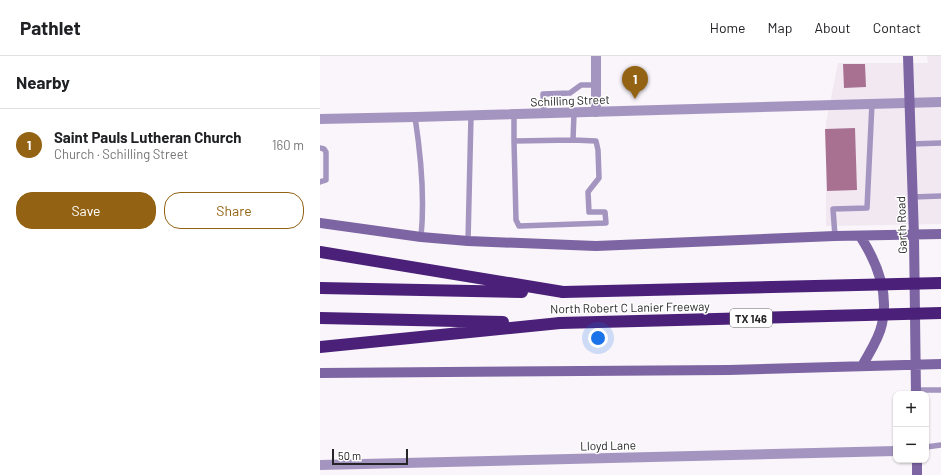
<!DOCTYPE html>
<meta charset="utf-8">
<style>
body{margin:0;font-family:Barlow,sans-serif;background:#f6f6f6;color:#202124}
.controls{position:absolute;right:12px;bottom:12px;display:grid;overflow:hidden;border-radius:8px;box-shadow:0 1px 3px #0004}
.controls button{width:36px;height:36px;display:grid;place-items:center;padding:0;border:0;border-bottom:1px solid #e0e0e0;background:#fff;color:#202124;font:20px sans-serif}
.scale{position:absolute;left:12px;bottom:10px;width:76px;box-sizing:border-box;padding-left:4px;border:2px solid #252426;border-top:0;font-size:11px;line-height:14px;white-space:nowrap;color:#252426;-webkit-text-stroke:3px #fff;paint-order:stroke}
.you{position:absolute;left:278px;top:282px;width:14px;height:14px;margin:-10px;border:3px solid #fff;border-radius:50%;background:#1a73e8;box-shadow:0 0 0 6px #1a73e833}
.badge{display:grid;place-items:center;width:26px;height:26px;border-radius:50%;background:#936212;color:#fff;font-size:13px;font-weight:700}
.pin{position:absolute;translate:-50% -33px;filter:drop-shadow(0 1px 2px #0008)}
.pin::after{content:'';position:absolute;top:21px;width:14px;height:12px;background:inherit;clip-path:polygon(0 0,100% 0,50% 100%)}
.list{margin:0;padding:0;list-style:none}
h2{display:flex;justify-content:space-between;align-items:center;height:52px;margin:0;padding:0 16px;font-size:17px}
h2 small{font-size:13px;font-weight:400;color:#757577}
.list li{display:grid;grid-template-columns:26px 1fr auto;gap:12px;align-items:center;box-sizing:border-box;height:72px;padding:0 16px;border-top:1px solid #e0e0e0}
.list b{display:block;font-size:15px;white-space:nowrap}
.list p{margin:0;font-size:13px;white-space:nowrap;color:#757577}
.list em{font-size:13px;font-style:normal;color:#757577}
.actions{display:flex;gap:8px;padding:12px 16px}
.actions a{flex:1;padding:9px 0;border:1px solid #936212;border-radius:16px;text-align:center;font-size:14px;color:#936212}
.actions .main{background:#936212;color:#fff}
.map{position:relative;flex:none;width:621px;height:419px;overflow:hidden}
header{display:flex;align-items:center;gap:24px;box-sizing:border-box;height:56px;padding:0 20px;background:#fff;border-bottom:1px solid #e0e0e0}
header strong{font-size:19px}
nav{display:flex;gap:22px;margin-inline-start:auto;font-size:14px}
main{display:flex}
aside{flex:1;background:#fff}
.map>svg:first-child{display:block}
.built{fill:#f1e8f2}
.building{fill:#a97191}
.lines{fill:none;stroke-linecap:round;stroke-linejoin:round}
.service{stroke:#a495c0;stroke-width:5.5}
.minor{stroke:#a495c0;stroke-width:10}
.tertiary{stroke:#a495c0;stroke-width:10}
.secondary{stroke:#7c65a2;stroke-width:10}
.motorway{stroke:#4a2079;stroke-width:12}
.motorway-bridge{stroke:#4a2079;stroke-width:12}
.labels{text-anchor:middle;dominant-baseline:central;stroke-width:3;stroke-linejoin:round;paint-order:stroke}
.shield{fill:#fff;stroke:#666667;stroke-width:1}
.shield-label{font-size:11px;font-weight:bold;fill:#252426}
.street-label{font-size:12px;fill:#252426;stroke:#fff}
</style>
<header>
<strong>Pathlet</strong>
<nav><a>Home</a><a>Map</a><a>About</a><a>Contact</a></nav>
</header>
<main>
<aside>
<h2>Nearby<small></small></h2>
<ul class="list">
<li><span class="badge">1</span><div><b>Saint Pauls Lutheran Church</b><p>Church · Schilling Street</p></div><em>160 m</em></li>
</ul>
<div class="actions"><a class="main">Save</a><a>Share</a></div>
</aside>
<div class="map">
<svg width="621" height="419" viewBox="0 0 621 419">
<rect width="100%" height="100%" fill="#faf5fa"/>
<path class="built" d="M607,0H621V168L506,170V67L518,7H608Z"/>
<path class="building" d="M523,8H545L546,31L524,32Z
M535,72L537,134L507,135L505,73Z"/>
<g class="lines">
<path class="service" d="M224,58L223,38L250,37L261,29H276
M95,61C101,100 105,141 101,181
M253,84L276,85L278,94L279,122L268,136L269,156H285L286,167L199,170L196,164L194,85Z
M253,84L254,57
M194,85V59
M591,88L621,87
M0,92L4,93L6,96V124L0,126
M593,141L621,140
M515,180L513,153L547,152L552,47
M148,185L151,60
M596,334H621
M606,391L621,389"/>
<path class="minor" d="M276,0V56
M0,409L576,395"/>
<path class="tertiary" d="M0,63L95,61L621,46"/>
<path class="secondary" d="M588,0L594,180L596,338
M0,167L101,181L148,185L276,190L515,180L621,178
M540,180C557,206 569,237 562,268C559,283 549,297 542,310
M0,317L409,314L621,308
M597,404V419"/>
<path class="motorway" d="M0,196L243,236
M0,232L202,236
M0,262L183,266
M0,291L240,267"/>
<path class="motorway-bridge" d="M243,236L621,227
M240,267L621,257"/>
</g>
<g class="labels">
<rect class="shield" x="410" y="253" width="42" height="18" rx="3"/>
<g class="shield-label">
<text x="431" y="262">TX 146</text>
</g>
<g class="street-label">
<text transform="translate(250 44) rotate(-2)">Schilling Street</text>
<text transform="translate(581 169) rotate(-92)">Garth Road</text>
<text transform="translate(310 251) rotate(-1)">North Robert C Lanier Freeway</text>
<text transform="translate(288 389) rotate(-1)">Lloyd Lane</text>
</g>
</g>
</svg>
<div class="controls">
<button>+</button>
<button>−</button>
</div>
<div class="scale">50 m</div>
<div class="you"></div>
<div class="pin badge" style="left:315px;top:43px">1</div>
</div>
</main>
